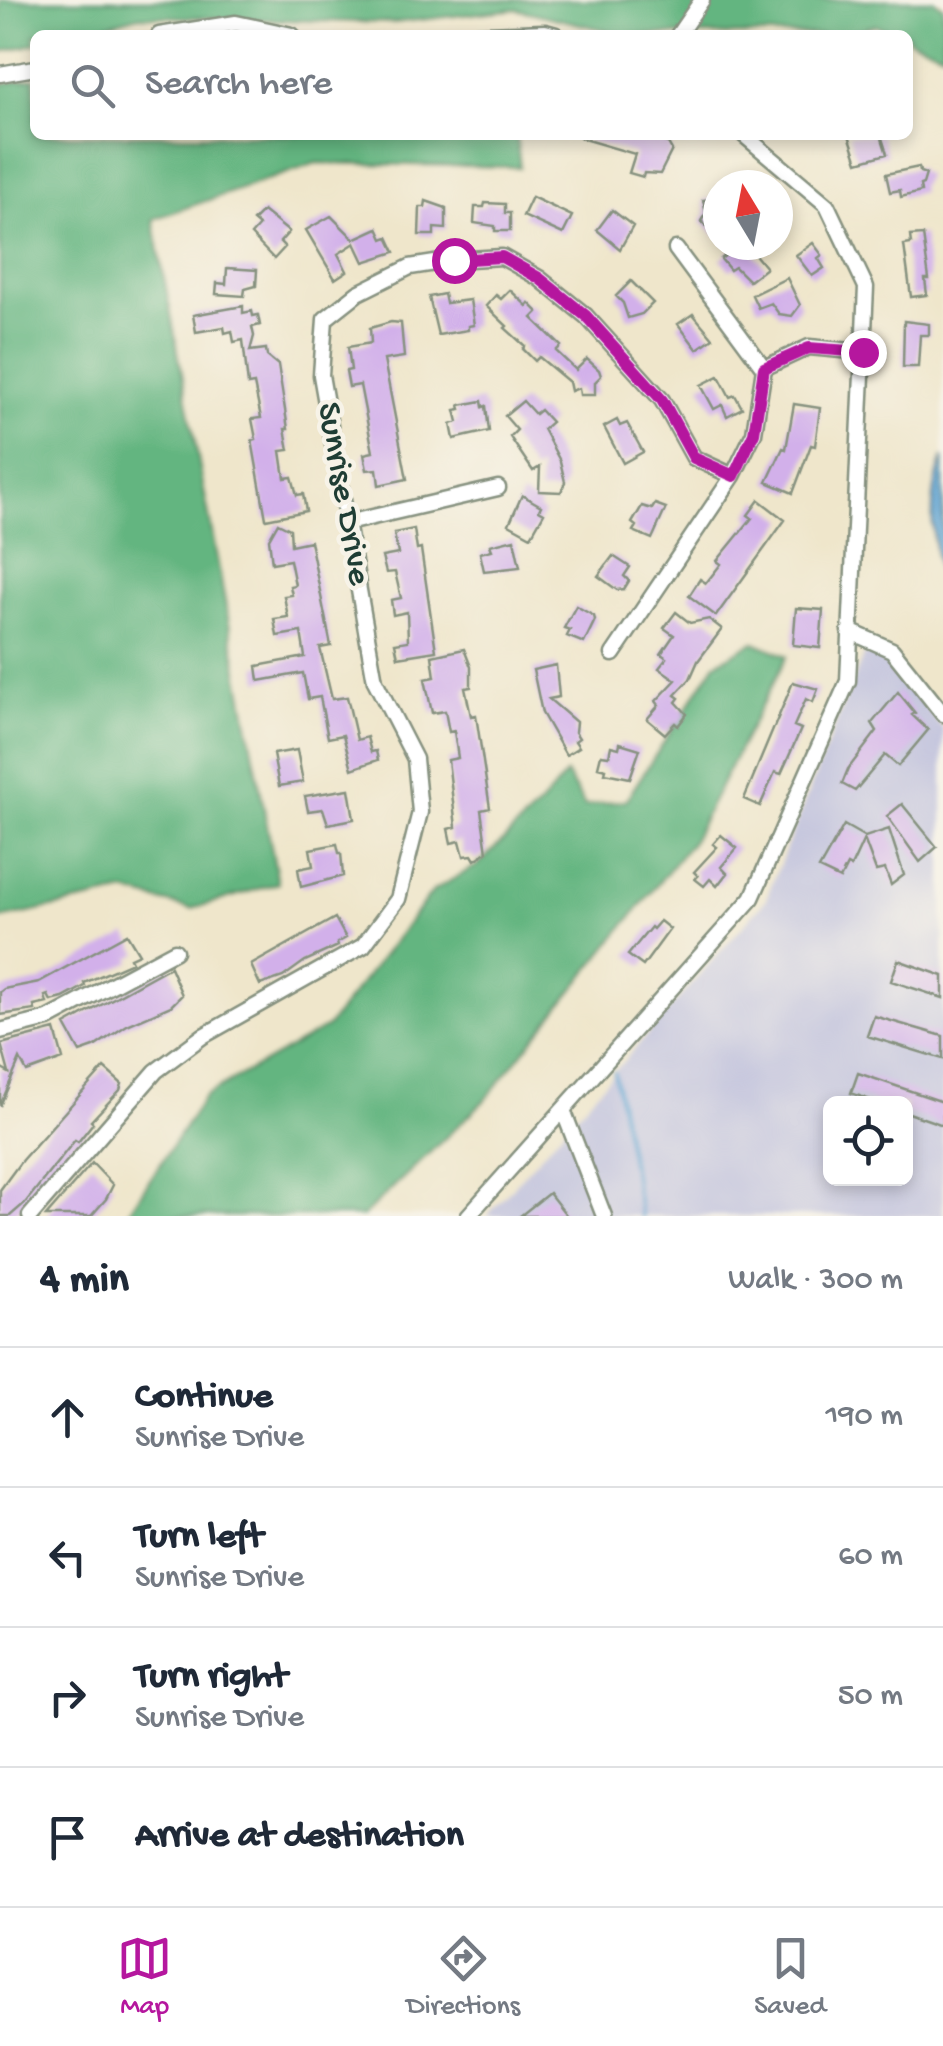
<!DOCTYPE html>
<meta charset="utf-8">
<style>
body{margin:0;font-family:"Gochi Hand",sans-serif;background:#f2f2f3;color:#1f2937}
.controls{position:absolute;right:30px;bottom:30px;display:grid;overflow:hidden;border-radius:15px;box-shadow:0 5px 15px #0003}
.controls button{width:90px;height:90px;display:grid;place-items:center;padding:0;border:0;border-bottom:2px solid #e0e1e3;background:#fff;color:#1f2937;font:50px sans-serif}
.compass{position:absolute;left:703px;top:170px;width:90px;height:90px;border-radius:50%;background:#fff;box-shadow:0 5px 15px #0003;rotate:350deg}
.stop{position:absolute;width:30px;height:30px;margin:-22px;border:8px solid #b5179e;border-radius:50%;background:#fff}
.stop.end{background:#b5179e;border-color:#fff;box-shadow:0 2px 10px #0008}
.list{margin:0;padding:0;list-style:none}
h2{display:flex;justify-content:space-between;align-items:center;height:130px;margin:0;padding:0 40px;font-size:42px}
h2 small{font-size:32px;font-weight:400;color:#747a83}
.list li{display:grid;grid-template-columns:65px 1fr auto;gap:30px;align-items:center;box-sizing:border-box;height:140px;padding:0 40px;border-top:2px solid #e0e1e3}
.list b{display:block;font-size:38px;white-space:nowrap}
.list p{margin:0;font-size:32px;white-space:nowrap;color:#747a83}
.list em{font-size:32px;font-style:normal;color:#747a83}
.icon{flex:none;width:55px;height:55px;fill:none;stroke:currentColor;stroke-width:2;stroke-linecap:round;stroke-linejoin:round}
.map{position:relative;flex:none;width:943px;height:1216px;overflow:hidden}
.search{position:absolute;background:#fff;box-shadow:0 5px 15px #0003;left:30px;right:30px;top:30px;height:110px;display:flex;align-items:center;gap:25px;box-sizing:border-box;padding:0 35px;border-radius:15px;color:#747a83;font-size:38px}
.sheet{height:690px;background:#fff}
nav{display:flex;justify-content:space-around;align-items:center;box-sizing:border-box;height:140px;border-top:2px solid #e0e1e3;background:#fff;font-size:28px;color:#747a83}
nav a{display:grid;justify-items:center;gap:5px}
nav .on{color:#b5179e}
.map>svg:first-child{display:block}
.industrial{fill:#c1c2dd;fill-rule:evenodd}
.forest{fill:#64b580;stroke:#42795a;stroke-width:2.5}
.water{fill:#5da2d2;stroke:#3e7083;stroke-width:2.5}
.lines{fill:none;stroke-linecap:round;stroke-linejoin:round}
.stream{stroke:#5da2d2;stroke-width:4}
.building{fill:#d2b0ea}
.minor-casing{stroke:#879280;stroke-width:19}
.minor{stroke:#fff;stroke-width:14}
.route{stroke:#b5179e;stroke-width:12}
.labels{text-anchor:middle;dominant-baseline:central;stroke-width:9;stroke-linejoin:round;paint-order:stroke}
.street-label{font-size:35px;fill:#1f3d34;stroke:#f7f3e8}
</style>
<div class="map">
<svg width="943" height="1216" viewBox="0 0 943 1216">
<rect width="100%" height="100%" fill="#f7f3e8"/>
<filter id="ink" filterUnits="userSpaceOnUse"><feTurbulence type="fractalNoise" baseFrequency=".01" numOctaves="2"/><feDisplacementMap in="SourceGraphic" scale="20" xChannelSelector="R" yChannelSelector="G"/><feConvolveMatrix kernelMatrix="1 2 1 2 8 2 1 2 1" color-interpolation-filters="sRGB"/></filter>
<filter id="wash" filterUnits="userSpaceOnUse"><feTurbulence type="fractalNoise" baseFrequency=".0048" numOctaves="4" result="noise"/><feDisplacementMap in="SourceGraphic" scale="40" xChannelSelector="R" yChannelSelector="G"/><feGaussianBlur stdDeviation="2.25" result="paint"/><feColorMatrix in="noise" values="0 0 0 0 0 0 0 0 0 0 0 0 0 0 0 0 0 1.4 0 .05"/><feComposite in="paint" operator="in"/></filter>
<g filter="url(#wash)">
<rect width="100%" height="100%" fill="#efe6cb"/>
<path class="industrial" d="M884,653L943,729V1216H487L765,901L864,654ZM830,1104H906V1178H830Z"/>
<path class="forest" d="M0,0H934L943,6V53L908,39V35H899L875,25L842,35H626L516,9L393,23L140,16L69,35H35V44L0,52Z
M35,78V135H516L520,167L316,163L153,219L278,883L191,909L126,892L0,919V84Z
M754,642L787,656L692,841L484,1101L363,1216H126L205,1096L327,1027L434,890L478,865L540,805L566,774L585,806L626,800L716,663Z"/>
<path class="water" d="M943,457V588C931,542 927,502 943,457Z"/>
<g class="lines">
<path class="stream" d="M614,1072L641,1216"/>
</g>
<g id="blocks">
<path class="building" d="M580,135H644L668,143L672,150L660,174L644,173L643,177L629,173L635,154L580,138Z
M849,135H881L887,154L858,162Z
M919,167L920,172L926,174L923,184L920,185L921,192L901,197L900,190L890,192L886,174Z
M532,197L572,216L563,234L523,216Z
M718,198V237L701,221L706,213L703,200Z
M426,201L446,208V229L434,228V235H419L420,207H425Z
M485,203L505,204V213H510V231H495V226L474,223L475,207H484Z
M612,210L633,226L620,249L597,230Z
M263,211L289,232L280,242L285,247L274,259L251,235L259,226L253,221Z
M331,216L354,239L378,228L383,239L388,237L395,252L364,262L355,243L338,254L347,271L335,279L306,230Z
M923,235L929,279H925L927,295L911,297L904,245L911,244L910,236Z
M813,243L822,255L818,258L824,268L812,276L796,255Z
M747,245L766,268L749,281L735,267L730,270L721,259L737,246L741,250Z
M227,268L257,270L256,286L245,289L244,296L216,294L217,283L226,284Z
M787,278L800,305L792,316L779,314L771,303L758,308L752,295Z
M631,281L653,303L642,314L628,318L623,303L616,296Z
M510,290L527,306L529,303L538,312L532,318L561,346L556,351L576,370L587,359L599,370L601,376L595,382V395H580L579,388L571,391L569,382L539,357L535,361L523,349L525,346L505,328L507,326L486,306L496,295L501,299Z
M444,294L446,303L470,300L474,325L468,326V330L438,335L429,297Z
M243,306V313L252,311L253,316L258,315L260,325L252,327L254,336L250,351L266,349L267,356L278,365L288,429H285L289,450L281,451L285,478L292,477L297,495L303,494L306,511L266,519L252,440L256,439L252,419L261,418L254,384L248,385L243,340L234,342L232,331L225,333L224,327L196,332L193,315Z
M693,314L713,338L697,349L678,324Z
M904,321L929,324V335H920L918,367H903Z
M391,322L401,323L404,357L384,360L407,479L379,485L377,469L367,470L364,454L373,452L360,385L349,387L346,371L351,370L348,347L371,343L370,328Z
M719,376L730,397L735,395L742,408L727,416L722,405L714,409L701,385Z
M482,401L483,407L486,406L489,431L454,439L451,424L458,422L455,410L461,409L460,405Z
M523,401L535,414L540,410L551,422L543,429L560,461L565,482L561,492L539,491L540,467L533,471L510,437L517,430L505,416Z
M794,404L820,408L815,446L811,445L793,493L767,482L783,448L786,449Z
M617,420L620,426L627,423L643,452L623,463L604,427Z
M522,495L541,506L539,510L544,513L531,536L509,524Z
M759,500L785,520L716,616L689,596L700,579L706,583L721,564L717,561L752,518L748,515Z
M655,504L666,508L652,539L633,531L636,526L632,523L642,506L652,509Z
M278,523L290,529L291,545L310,541L331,646L320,648L332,699L347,697L357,740L367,737L371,752L376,751L378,760L352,769L343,735L328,738L320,697L308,699L303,673L259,681L257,666L305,657L301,632L277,636L274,619L288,617L284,596L292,595L290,586L295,585L290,560L272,563L269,539Z
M414,529L417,550L421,549L436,651L398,657L395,643L408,641L407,612L393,615L391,600L401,598L395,572L386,573L382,557L398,554L394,533Z
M514,539L520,567L484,571L480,553L492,550L490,545Z
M613,556L630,567L624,576L629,581L624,589L617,590L598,576Z
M576,606L594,616L595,620L584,643L567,636L570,630L564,628Z
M796,608L823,610L820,648L793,645Z
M676,612L690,623L709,619L722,629L698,661L690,679L675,695L679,698L676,702L687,714L678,726L675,723L665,734L647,719L659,705L656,701L676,680L659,668L667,658L661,654L674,635L664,628Z
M464,649L471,667V687L465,688L471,716L476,715L490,808L481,810L487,852L475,860L472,855L464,856L460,841L451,843L448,829L456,827L448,760L458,758L454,731L449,732L445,711L432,713L425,679L435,677L432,656Z
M556,665L559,697L549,699L576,722L575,732L579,738L575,741L579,747L566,755L542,713L533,670Z
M793,682L818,689L813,702L806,699L794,726L801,729L781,774L775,772L760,806L744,799Z
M898,692L915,713L912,715L928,730L898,766L885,755L855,791L842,784L848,769L877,731L872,723Z
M620,743L640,749L630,778L605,773L606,769L598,767L601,755L609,756L611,746L619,748Z
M297,750L303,782L279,786L273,754Z
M349,789L354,819L328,824L323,809L308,811L305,796Z
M902,804L937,847L920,862L887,816Z
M844,825L865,837L889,829L904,875L891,885L885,869L876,871L864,839L851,867L847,865L840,879L819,869Z
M721,835L737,848L721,867L727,873L717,886L710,879L704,886L695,879L698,876L694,872L717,847L713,844Z
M337,844L339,853H341L343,876L301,887L298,869L313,866L310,849Z
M335,918L346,938L337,943L338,946L305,961L283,977L260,985L251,965Z
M660,921L670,929L643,966L628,955L651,927L653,929Z
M127,934L139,954L130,958L132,962L84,983L85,986L63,998L51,1001L48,995L45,996L47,1003L34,1006L35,1010L0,1015V992L4,989L39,982Z
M898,960L943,976V998L891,981Z
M170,967L182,995L171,1006L127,1025L94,1047L80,1052L65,1025Z
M874,1016L943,1036V1059L867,1036Z
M55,1030L63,1059L27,1072L20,1059L0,1106V1068L9,1073L1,1044Z
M104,1068L122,1084L120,1090L91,1121L93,1123L78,1142L75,1140L25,1203L10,1216H0V1190L22,1160Z
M858,1073L943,1102V1125L906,1112V1104H881L851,1093Z
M92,1163L113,1185L106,1199L91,1216H46Z
M549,1193L567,1216H520Z"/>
</g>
</g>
<g filter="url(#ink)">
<use href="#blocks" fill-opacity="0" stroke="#879280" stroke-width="2.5"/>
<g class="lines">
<g class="minor-casing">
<path id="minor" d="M159,35L236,23L292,35
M460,35L545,32L556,35
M678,35L702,0
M0,74L35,68
M676,249L764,368
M347,523L498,488
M849,631L892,650L943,714
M613,654L733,476
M0,1031L48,1019L175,951
M563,1110L604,1216
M30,1216L156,1071L203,1036L363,946L398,899L420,812L415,759L375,681L321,375L325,319L358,293L410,267L454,260L502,257L539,278L586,316L662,400L694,458L733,476L754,433L764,368L809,347L863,352
M468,1216L752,898L848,681L866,287L827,205L744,135"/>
</g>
<use href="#minor" class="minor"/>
</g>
</g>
<g class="lines" filter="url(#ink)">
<path class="route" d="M454,260L502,257L539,278L586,316L662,400L694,458L734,476L754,433L764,368L809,348L863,352"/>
</g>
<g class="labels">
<g class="street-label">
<text transform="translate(342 494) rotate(80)">Sunrise Drive</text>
</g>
</g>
</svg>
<div class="controls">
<button><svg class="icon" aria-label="locate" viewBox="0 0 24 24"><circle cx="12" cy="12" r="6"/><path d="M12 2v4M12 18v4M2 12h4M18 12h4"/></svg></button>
</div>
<svg class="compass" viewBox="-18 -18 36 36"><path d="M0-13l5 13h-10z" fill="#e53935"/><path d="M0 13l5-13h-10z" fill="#747a83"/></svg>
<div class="stop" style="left:454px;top:260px"></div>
<div class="stop end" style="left:863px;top:352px"></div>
<div class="search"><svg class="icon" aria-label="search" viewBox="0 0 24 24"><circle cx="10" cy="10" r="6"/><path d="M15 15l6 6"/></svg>Search here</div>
</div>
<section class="sheet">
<h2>4 min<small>Walk · 300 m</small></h2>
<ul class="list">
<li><svg class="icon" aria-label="ahead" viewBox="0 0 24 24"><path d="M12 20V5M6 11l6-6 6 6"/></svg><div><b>Continue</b><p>Sunrise Drive</p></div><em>190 m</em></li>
<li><svg class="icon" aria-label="left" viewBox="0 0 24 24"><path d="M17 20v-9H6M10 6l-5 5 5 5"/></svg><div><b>Turn left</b><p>Sunrise Drive</p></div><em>60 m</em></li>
<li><svg class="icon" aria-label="right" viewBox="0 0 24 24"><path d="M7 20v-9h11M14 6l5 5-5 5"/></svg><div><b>Turn right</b><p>Sunrise Drive</p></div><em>50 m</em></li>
<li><svg class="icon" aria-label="arrive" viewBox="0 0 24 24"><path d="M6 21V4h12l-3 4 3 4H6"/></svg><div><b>Arrive at destination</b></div></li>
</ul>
</section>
<nav>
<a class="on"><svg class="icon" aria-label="map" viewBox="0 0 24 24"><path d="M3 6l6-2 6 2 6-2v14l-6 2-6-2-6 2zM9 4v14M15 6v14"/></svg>Map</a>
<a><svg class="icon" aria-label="directions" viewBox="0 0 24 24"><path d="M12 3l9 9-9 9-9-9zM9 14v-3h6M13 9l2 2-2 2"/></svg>Directions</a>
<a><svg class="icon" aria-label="saved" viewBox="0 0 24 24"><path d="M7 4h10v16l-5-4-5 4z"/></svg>Saved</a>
</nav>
